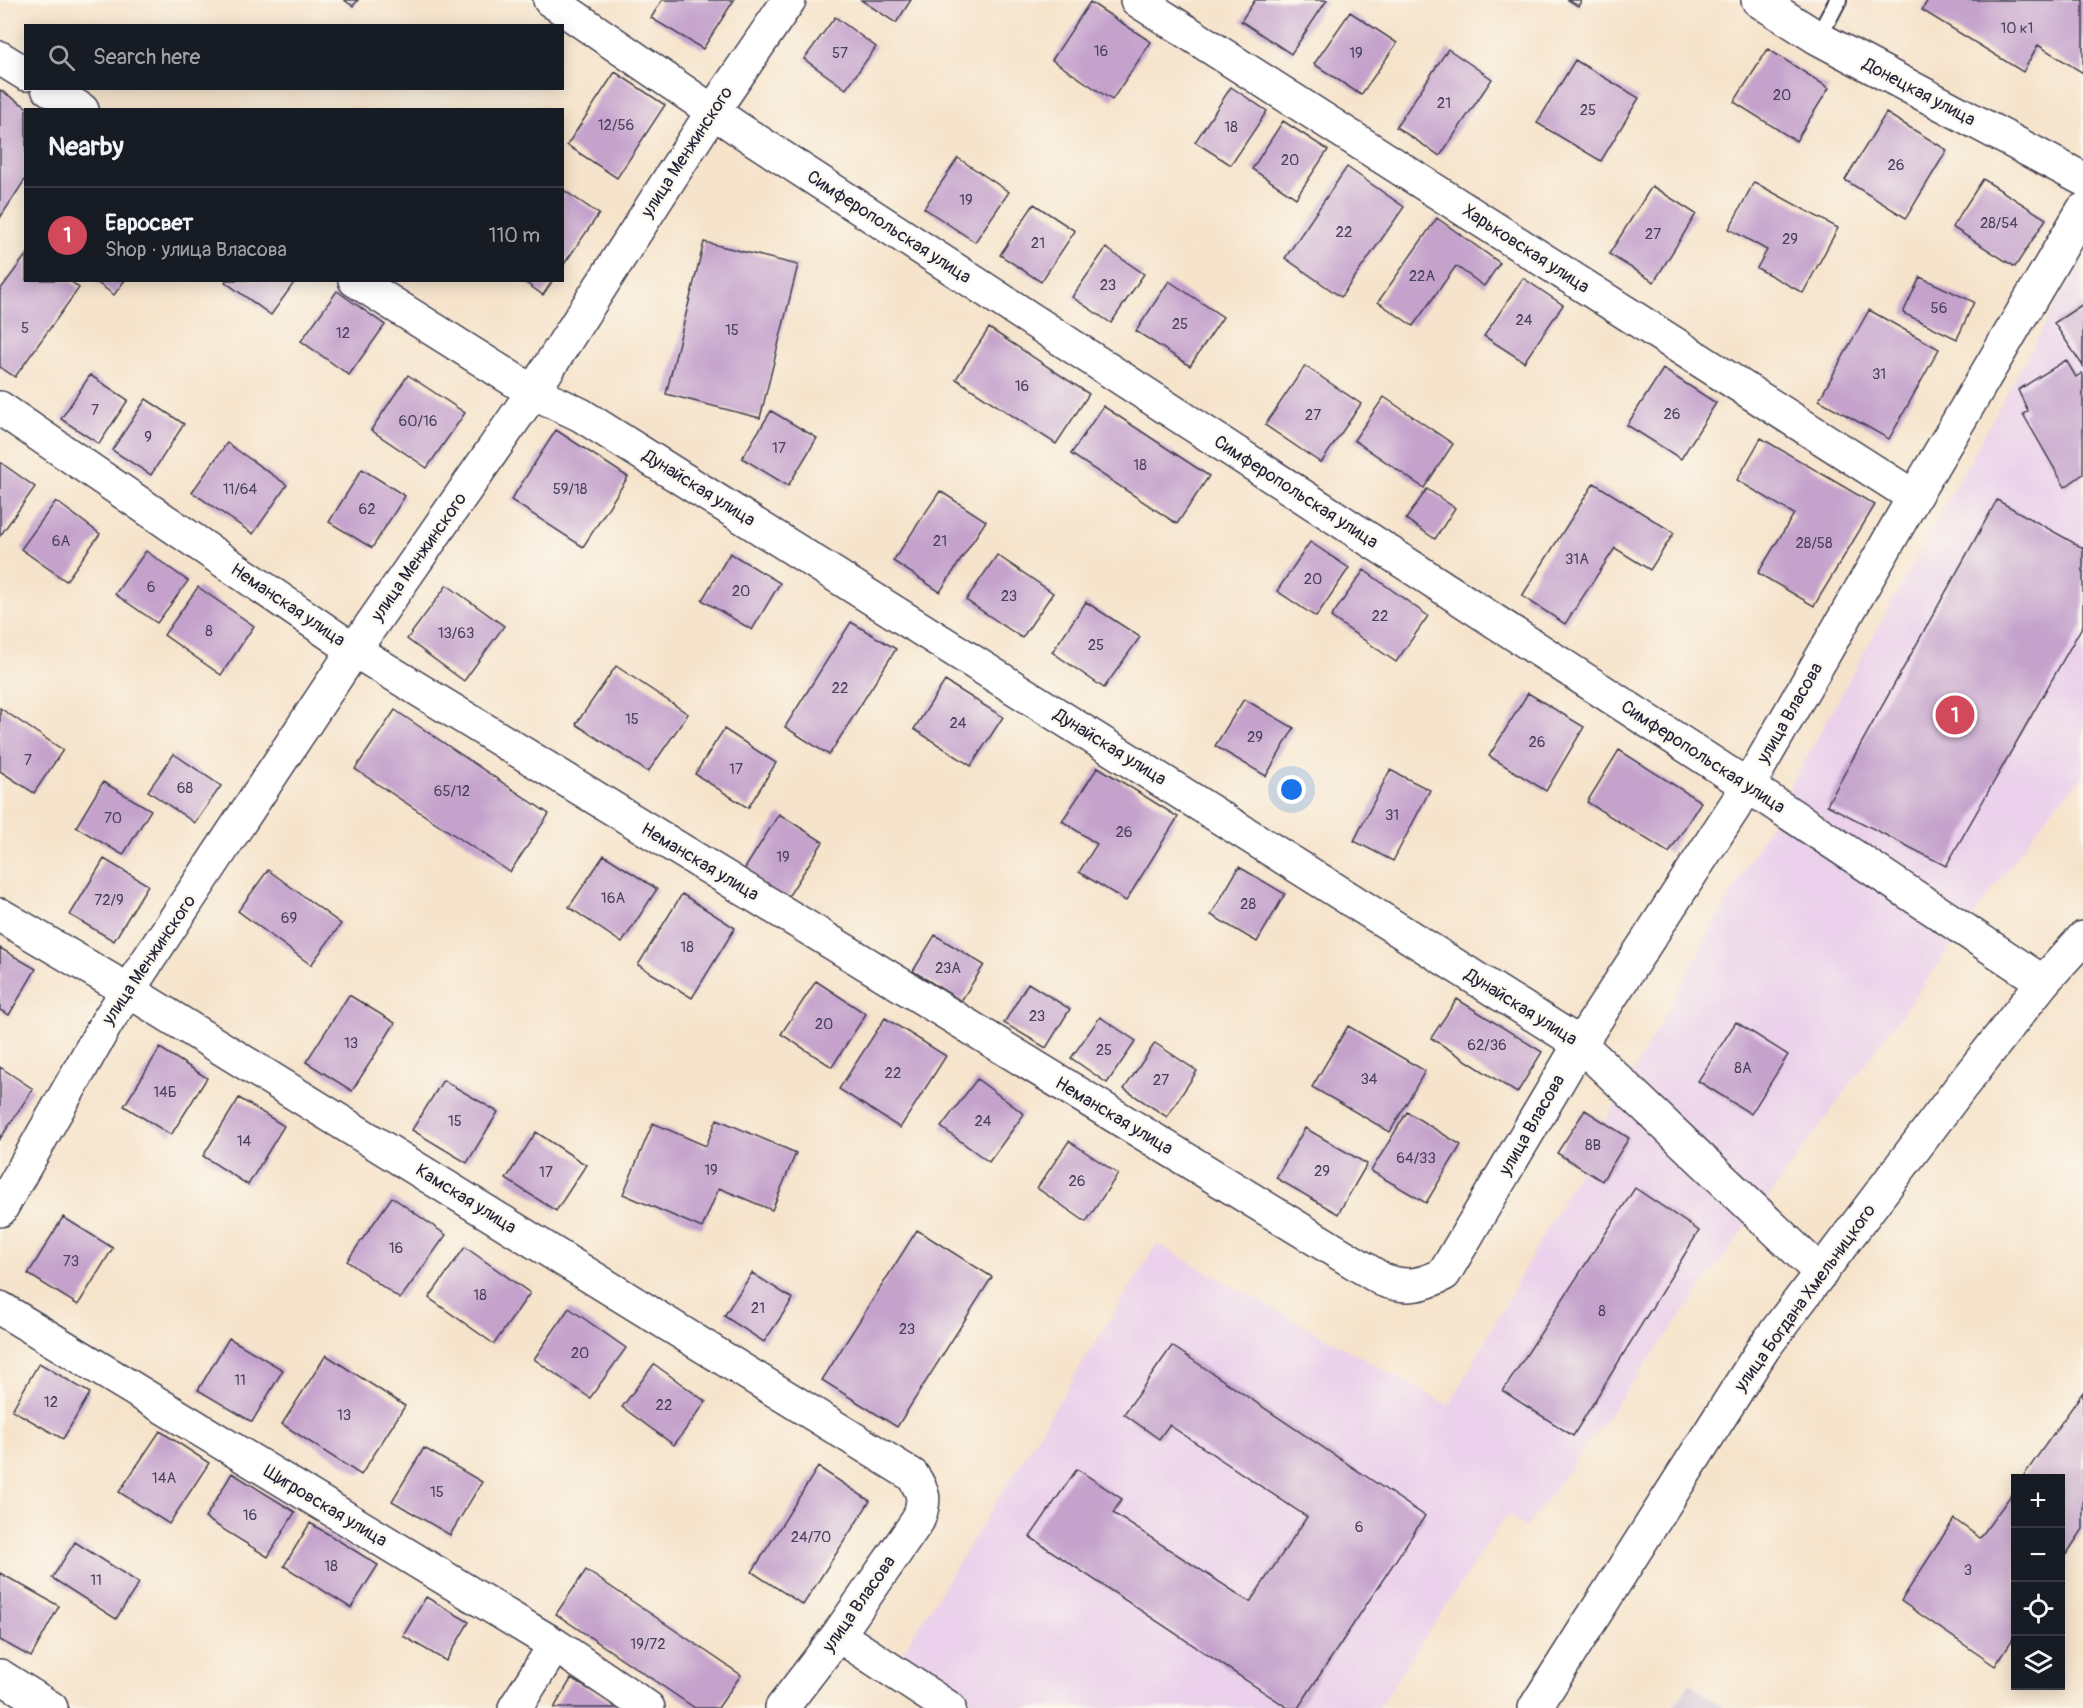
<!DOCTYPE html>
<meta charset="utf-8">
<style>
body{margin:0;font-family:Pangolin,sans-serif;background:#242831;color:#f1f3f6}
.controls{position:absolute;right:18px;bottom:18px;display:grid;overflow:hidden;border-radius:0px;box-shadow:0 3px 15px #0003}
.controls button{width:54px;height:54px;display:grid;place-items:center;padding:0;border:0;border-bottom:2px solid #363941;background:#171b24;color:#f1f3f6;font:30px sans-serif}
.you{position:absolute;left:1292px;top:790px;width:21px;height:21px;margin:-15px;border:4px solid #fff;border-radius:50%;background:#1a73e8;box-shadow:0 0 0 9px #1a73e833}
.badge{display:grid;place-items:center;width:39px;height:39px;border-radius:50%;background:#d1495b;color:#fff;font-size:20px;font-weight:700}
.pin{position:absolute;translate:-50% -50%;border:3px solid #fff;box-shadow:0 2px 6px #0006}
.list{margin:0;padding:0;list-style:none}
h2{display:flex;justify-content:space-between;align-items:center;height:78px;margin:0;padding:0 24px;font-size:26px}
h2 small{font-size:20px;font-weight:400;color:#9ea1a6}
.list li{display:grid;grid-template-columns:39px 1fr auto;gap:18px;align-items:center;box-sizing:border-box;height:96px;padding:0 24px;border-top:2px solid #363941}
.list b{display:block;font-size:22px;white-space:nowrap}
.list p{margin:0;font-size:20px;white-space:nowrap;color:#9ea1a6}
.list em{font-size:20px;font-style:normal;color:#9ea1a6}
.icon{flex:none;width:33px;height:33px;fill:none;stroke:currentColor;stroke-width:2;stroke-linecap:round;stroke-linejoin:round}
.map{position:relative;flex:none;width:2083px;height:1708px;overflow:hidden}
.search{position:absolute;background:#171b24;box-shadow:0 3px 15px #0003;left:24px;top:24px;width:540px;height:66px;display:flex;align-items:center;gap:15px;box-sizing:border-box;padding:0 21px;border-radius:0px;color:#9ea1a6;font-size:22px}
.panel{position:absolute;background:#171b24;box-shadow:0 3px 15px #0003;left:24px;top:108px;width:540px;height:174px;border-radius:0px}
.map>svg:first-child{display:block}
.built{fill:#ebd1eb}
.industrial{fill:#cbbfd5}
.building{fill:#c4a2cc}
.lines{fill:none;stroke-linecap:round;stroke-linejoin:round}
.lane-casing{stroke:#423f51;stroke-width:20}
.street-casing{stroke:#423f51;stroke-width:36}
.primary-casing{stroke:#423f51;stroke-width:36}
.lane{stroke:#fff;stroke-width:16}
.street{stroke:#fff;stroke-width:33}
.primary{stroke:#fff;stroke-width:33}
.labels{text-anchor:middle;dominant-baseline:central;stroke-width:4.5;stroke-linejoin:round;paint-order:stroke}
.number-label{font-size:15px;fill:#4a425f}
.street-label{font-size:18px;fill:#22223b;stroke:#fbf7ec}
</style>
<div class="map">
<svg width="2083" height="1708" viewBox="0 0 2083 1708">
<rect width="100%" height="100%" fill="#fbf7ec"/>
<filter id="ink" filterUnits="userSpaceOnUse"><feTurbulence type="fractalNoise" baseFrequency=".0167" numOctaves="2"/><feDisplacementMap in="SourceGraphic" scale="12" xChannelSelector="R" yChannelSelector="G"/><feConvolveMatrix kernelMatrix="1 2 1 2 8 2 1 2 1" color-interpolation-filters="sRGB"/></filter>
<filter id="wash" filterUnits="userSpaceOnUse"><feTurbulence type="fractalNoise" baseFrequency=".008" numOctaves="4" result="noise"/><feDisplacementMap in="SourceGraphic" scale="24" xChannelSelector="R" yChannelSelector="G"/><feGaussianBlur stdDeviation="1.35" result="paint"/><feColorMatrix in="noise" values="0 0 0 0 0 0 0 0 0 0 0 0 0 0 0 0 0 1.4 0 .05"/><feComposite in="paint" operator="in"/></filter>
<g filter="url(#wash)">
<rect width="100%" height="100%" fill="#f6e3cb"/>
<path class="built" d="M2076,268L2083,270V777L2054,806L1526,1528L1507,1514L1378,1708H982L902,1653L1157,1244L1449,1406Z"/>
<path class="industrial" d="M1689,1683L1725,1708H1673Z"/>
<g id="blocks">
<path class="building" d="M344,0H358L353,6Z
M662,0H734L703,49L651,18Z
M861,0H911L896,23Z
M1255,0H1327L1291,54L1241,21Z
M1568,0H1582L1578,6Z
M1928,0H2083V73L2038,45L2023,72L1922,10Z
M1090,2L1151,42L1112,100L1052,60Z
M1350,12L1397,43L1361,95L1314,64Z
M835,17L876,47L846,89L804,59Z
M1448,49L1492,79L1440,156L1396,127Z
M1768,49L1829,88L1796,141L1734,102Z
M1575,60L1639,98L1601,161L1537,123Z
M615,72L665,105L617,178L567,145Z
M1231,87L1267,111L1231,165L1195,142Z
M0,90L31,110H26V178L0,218Z
M1886,113L1947,150L1906,218L1845,180Z
M1283,121L1328,150L1296,198L1252,169Z
M958,158L1009,192L975,242L924,208Z
M1347,167L1404,207L1341,297L1285,258Z
M1983,179L2046,219L2015,267L1952,227Z
M1754,182L1838,228L1803,293L1757,268L1767,250L1729,229Z
M1652,186L1696,214L1654,282L1609,254Z
M562,189L599,214L562,267Z
M1034,204L1075,231L1041,282L1000,255Z
M1437,218L1500,263L1484,286L1456,266L1413,326L1378,302Z
M704,242L798,265L760,418L666,394Z
M1106,248L1144,274L1111,323L1072,297Z
M26,255V280H69L79,288L15,377L0,367V290Z
M1920,277L1974,302L1957,339L1903,313Z
M1523,278L1563,305L1524,362L1484,336Z
M94,280H125L114,295Z
M226,280H296L271,315L225,282Z
M522,280H553L543,295Z
M1169,281L1223,317L1190,366L1136,331Z
M337,291L385,325L349,375L301,341Z
M2083,304V366L2054,323Z
M1869,310L1939,349L1889,439L1819,400Z
M989,328L1089,394L1056,444L956,379Z
M2066,360L2076,377L2082,373L2083,375V474L2065,487L2023,414L2028,411L2018,390Z
M1305,366L1361,404L1321,463L1265,425Z
M1663,369L1716,403L1681,459L1627,425Z
M90,375L128,400L99,444L61,419Z
M408,375L465,413L427,468L371,430Z
M1384,397L1453,444L1424,488L1354,440Z
M146,399L184,424L151,475L112,450Z
M1103,406L1209,476L1177,524L1071,454Z
M771,411L817,438L788,486L742,458Z
M556,430L628,477L583,547L511,500Z
M1761,438L1875,505L1814,606L1758,573L1794,514L1737,480Z
M227,443L287,485L253,534L192,492Z
M0,462L35,487L0,536Z
M362,469L405,496L372,548L329,522Z
M1594,483L1674,533L1650,570L1615,548L1565,624L1522,596Z
M1427,489L1455,508L1435,539L1406,519Z
M940,491L986,521L940,592L893,561Z
M1997,500L2083,548V625L1946,866L1827,805Z
M56,501L100,534L66,581L21,549Z
M1310,542L1349,568L1316,617L1277,591Z
M146,551L188,581L157,623L115,594Z
M730,553L780,583L752,630L702,600Z
M997,555L1053,593L1022,638L966,600Z
M1364,570L1428,616L1396,662L1331,617Z
M447,585L504,626L464,681L407,639Z
M198,587L254,626L221,675L164,635Z
M1086,602L1140,637L1104,688L1052,652Z
M851,622L896,649L829,755L785,727Z
M616,666L688,714L648,772L576,724Z
M945,681L1003,717L971,766L914,729Z
M1528,693L1584,727L1546,791L1489,756Z
M1244,699L1294,728L1266,776L1215,746Z
M0,708L63,750L34,793L0,771Z
M395,710L549,814L510,872L355,769Z
M724,729L776,763L748,808L695,774Z
M1619,750L1701,802L1669,853L1587,802Z
M174,754L221,786L195,823L148,791Z
M1098,767L1178,817L1126,901L1079,872L1097,844L1062,821Z
M1390,770L1430,790L1393,861L1354,841Z
M103,782L151,810L123,855L76,827Z
M779,814L823,842L786,900L742,873Z
M604,855L657,889L622,943L569,907Z
M104,859L148,885L114,941L70,915Z
M1239,867L1285,894L1257,942L1211,915Z
M268,870L341,924L311,965L238,911Z
M682,894L735,928L692,998L638,965Z
M935,935L984,965L961,1001L913,971Z
M0,948L36,969L9,1015L0,1010Z
M816,981L866,1014L832,1067L781,1034Z
M1028,983L1070,1009L1046,1048L1004,1023Z
M349,995L395,1023L352,1091L306,1062Z
M1457,999L1542,1052L1517,1093L1431,1038Z
M1100,1017L1136,1041L1107,1083L1071,1058Z
M885,1018L946,1056L900,1128L839,1089Z
M1736,1022L1788,1055L1751,1114L1698,1081Z
M1348,1026L1425,1071L1390,1132L1312,1087Z
M1155,1043L1197,1071L1167,1117L1124,1089Z
M160,1048L207,1078L171,1135L124,1106Z
M0,1067L33,1089L0,1139Z
M977,1079L1024,1114L989,1162L941,1127Z
M443,1080L498,1112L467,1163L412,1130Z
M239,1098L284,1126L248,1185L203,1156Z
M1585,1110L1629,1138L1602,1181L1557,1153Z
M1407,1112L1461,1145L1426,1203L1371,1171Z
M717,1119L796,1153L772,1210L719,1188L702,1228L623,1194L653,1123L706,1146Z
M1305,1128L1367,1164L1338,1214L1276,1178Z
M536,1132L586,1165L556,1211L506,1179Z
M1069,1141L1118,1174L1086,1222L1037,1188Z
M1635,1188L1699,1231L1573,1436L1503,1391Z
M392,1197L446,1235L400,1299L347,1261Z
M63,1217L113,1248L78,1305L28,1274Z
M917,1230L992,1277L897,1427L822,1380Z
M465,1247L530,1293L494,1344L429,1298Z
M752,1273L793,1299L764,1342L724,1316Z
M569,1308L626,1348L590,1398L534,1359Z
M229,1338L283,1370L252,1422L198,1390Z
M1172,1346L1425,1516L1298,1708H1288L1030,1537L1077,1469L1122,1499L1113,1513L1250,1602L1307,1517L1169,1425L1159,1439L1124,1414Z
M326,1355L405,1406L361,1475L282,1424Z
M39,1363L90,1393L63,1439L12,1410Z
M654,1364L706,1402L674,1445L622,1407Z
M2083,1392V1529L2060,1564V1478H2022Z
M160,1431L209,1463L169,1524L119,1492Z
M424,1448L482,1482L450,1535L392,1501Z
M818,1467L870,1501L803,1605L752,1572Z
M232,1473L295,1512L268,1557L205,1518Z
M2016,1488V1634L1995,1666L1901,1601L1954,1519L1980,1538Z
M310,1523L378,1565L351,1608L284,1566Z
M75,1542L139,1583L116,1619L52,1578Z
M586,1570L741,1675L718,1708H695L556,1614Z
M0,1573L59,1606L31,1657L0,1640Z
M426,1597L469,1622L446,1661L403,1636Z
M571,1679L622,1708H554Z"/>
</g>
</g>
<g filter="url(#ink)">
<use href="#blocks" fill-opacity="0" stroke="#423f51" stroke-width="1.5"/>
<g class="lines">
<g class="lane-casing">
<path id="lane" d="M1818,38L1838,0"/>
</g>
<g class="street-casing">
<path id="street" d="M550,0L737,128L1748,786L2043,982
M1137,0L1914,497
M1758,0L1818,38L2083,179
M0,58L26,74
M48,88L82,110
M355,280L533,392L581,415L1580,1044L1821,1273
M0,408L354,650L1383,1280C1407,1289 1423,1285 1444,1274L1580,1044L1748,786L1914,497L2083,210
M0,915L129,991L912,1475C924,1492 926,1499 918,1520L838,1635L782,1708
M0,1210L107,1022L354,650L533,392L713,111L789,0
M0,1308L555,1645L648,1708
M838,1635L949,1708
M0,1676L51,1708
M515,1708L555,1645"/>
</g>
<g class="primary-casing">
<path id="primary" d="M1535,1708L1763,1349L1960,1088L2043,982L2083,938"/>
</g>
<use href="#lane" class="lane"/>
<use href="#street" class="street"/>
<use href="#primary" class="primary"/>
</g>
</g>
<g class="labels">
<g class="number-label">
<text x="2017" y="28">10 к1</text>
<text x="1101" y="51">16</text>
<text x="840" y="53">57</text>
<text x="1356" y="53">19</text>
<text x="1782" y="95">20</text>
<text x="1444" y="103">21</text>
<text x="1588" y="110">25</text>
<text x="616" y="125">12/56</text>
<text x="1231" y="127">18</text>
<text x="1290" y="160">20</text>
<text x="1896" y="165">26</text>
<text x="966" y="200">19</text>
<text x="1999" y="223">28/54</text>
<text x="1344" y="232">22</text>
<text x="1653" y="234">27</text>
<text x="1790" y="239">29</text>
<text x="1038" y="243">21</text>
<text x="1422" y="276">22А</text>
<text x="1108" y="285">23</text>
<text x="1939" y="308">56</text>
<text x="1524" y="320">24</text>
<text x="1180" y="324">25</text>
<text x="25" y="328">5</text>
<text x="732" y="330">15</text>
<text x="343" y="333">12</text>
<text x="1879" y="374">31</text>
<text x="1022" y="386">16</text>
<text x="95" y="410">7</text>
<text x="1672" y="414">26</text>
<text x="1313" y="415">27</text>
<text x="418" y="421">60/16</text>
<text x="148" y="437">9</text>
<text x="779" y="448">17</text>
<text x="1140" y="465">18</text>
<text x="240" y="489">11/64</text>
<text x="570" y="489">59/18</text>
<text x="367" y="509">62</text>
<text x="61" y="541">6А</text>
<text x="940" y="541">21</text>
<text x="1814" y="543">28/58</text>
<text x="1577" y="559">31А</text>
<text x="1313" y="579">20</text>
<text x="151" y="587">6</text>
<text x="741" y="591">20</text>
<text x="1009" y="596">23</text>
<text x="1380" y="616">22</text>
<text x="209" y="631">8</text>
<text x="456" y="633">13/63</text>
<text x="1096" y="645">25</text>
<text x="840" y="688">22</text>
<text x="632" y="719">15</text>
<text x="958" y="723">24</text>
<text x="1255" y="737">29</text>
<text x="1537" y="742">26</text>
<text x="28" y="760">7</text>
<text x="736" y="769">17</text>
<text x="185" y="788">68</text>
<text x="452" y="791">65/12</text>
<text x="1392" y="815">31</text>
<text x="113" y="818">70</text>
<text x="1124" y="832">26</text>
<text x="783" y="857">19</text>
<text x="613" y="898">16А</text>
<text x="109" y="900">72/9</text>
<text x="1248" y="904">28</text>
<text x="289" y="918">69</text>
<text x="687" y="947">18</text>
<text x="948" y="968">23А</text>
<text x="1037" y="1016">23</text>
<text x="824" y="1024">20</text>
<text x="351" y="1043">13</text>
<text x="1487" y="1045">62/36</text>
<text x="1104" y="1050">25</text>
<text x="1743" y="1068">8А</text>
<text x="893" y="1073">22</text>
<text x="1369" y="1079">34</text>
<text x="1161" y="1080">27</text>
<text x="165" y="1092">14Б</text>
<text x="455" y="1121">15</text>
<text x="983" y="1121">24</text>
<text x="244" y="1141">14</text>
<text x="1593" y="1145">8В</text>
<text x="1416" y="1158">64/33</text>
<text x="711" y="1170">19</text>
<text x="1322" y="1171">29</text>
<text x="546" y="1172">17</text>
<text x="1077" y="1181">26</text>
<text x="396" y="1248">16</text>
<text x="71" y="1261">73</text>
<text x="480" y="1295">18</text>
<text x="758" y="1308">21</text>
<text x="1602" y="1311">8</text>
<text x="907" y="1329">23</text>
<text x="580" y="1353">20</text>
<text x="240" y="1380">11</text>
<text x="51" y="1402">12</text>
<text x="664" y="1405">22</text>
<text x="344" y="1415">13</text>
<text x="164" y="1478">14А</text>
<text x="437" y="1492">15</text>
<text x="250" y="1515">16</text>
<text x="1359" y="1527">6</text>
<text x="811" y="1537">24/70</text>
<text x="331" y="1566">18</text>
<text x="1968" y="1570">3</text>
<text x="96" y="1580">11</text>
<text x="648" y="1644">19/72</text>
</g>
<g class="street-label">
<text transform="translate(1919 92) rotate(28)">Донецкая улица</text>
<text transform="translate(687 152) rotate(-57)">улица Менжинского</text>
<text transform="translate(889 227) rotate(33)">Симферопольская улица</text>
<text transform="translate(1526 249) rotate(33)">Харьковская улица</text>
<text transform="translate(699 488) rotate(32)">Дунайская улица</text>
<text transform="translate(1296 492) rotate(33)">Симферопольская улица</text>
<text transform="translate(419 557) rotate(-55)">улица Менжинского</text>
<text transform="translate(288 605) rotate(34)">Неманская улица</text>
<text transform="translate(1790 713) rotate(-60)">улица Власова</text>
<text transform="translate(1110 747) rotate(32)">Дунайская улица</text>
<text transform="translate(1703 757) rotate(33)">Симферопольская улица</text>
<text transform="translate(700 862) rotate(31)">Неманская улица</text>
<text transform="translate(149 960) rotate(-56)">улица Менжинского</text>
<text transform="translate(1521 1007) rotate(32)">Дунайская улица</text>
<text transform="translate(1114 1116) rotate(31)">Неманская улица</text>
<text transform="translate(1532 1125) rotate(-60)">улица Власова</text>
<text transform="translate(466 1199) rotate(32)">Камская улица</text>
<text transform="translate(1805 1298) rotate(-54)">улица Богдана Хмельницкого</text>
<text transform="translate(325 1506) rotate(31)">Щигровская улица</text>
<text transform="translate(859 1604) rotate(-55)">улица Власова</text>
</g>
</g>
</svg>
<div class="controls">
<button>+</button>
<button>−</button>
<button><svg class="icon" aria-label="locate" viewBox="0 0 24 24"><circle cx="12" cy="12" r="6"/><path d="M12 2v4M12 18v4M2 12h4M18 12h4"/></svg></button>
<button><svg class="icon" aria-label="layers" viewBox="0 0 24 24"><path d="M12 4l9 5-9 5-9-5zM3 14l9 5 9-5"/></svg></button>
</div>
<div class="you"></div>
<div class="pin badge" style="left:1955px;top:715px">1</div>
<div class="search"><svg class="icon" aria-label="search" viewBox="0 0 24 24"><circle cx="10" cy="10" r="6"/><path d="M15 15l6 6"/></svg>Search here</div>
<section class="panel">
<h2>Nearby<small></small></h2>
<ul class="list">
<li><span class="badge">1</span><div><b>Евросвет</b><p>Shop · улица Власова</p></div><em>110 m</em></li>
</ul>
</section>
</div>
